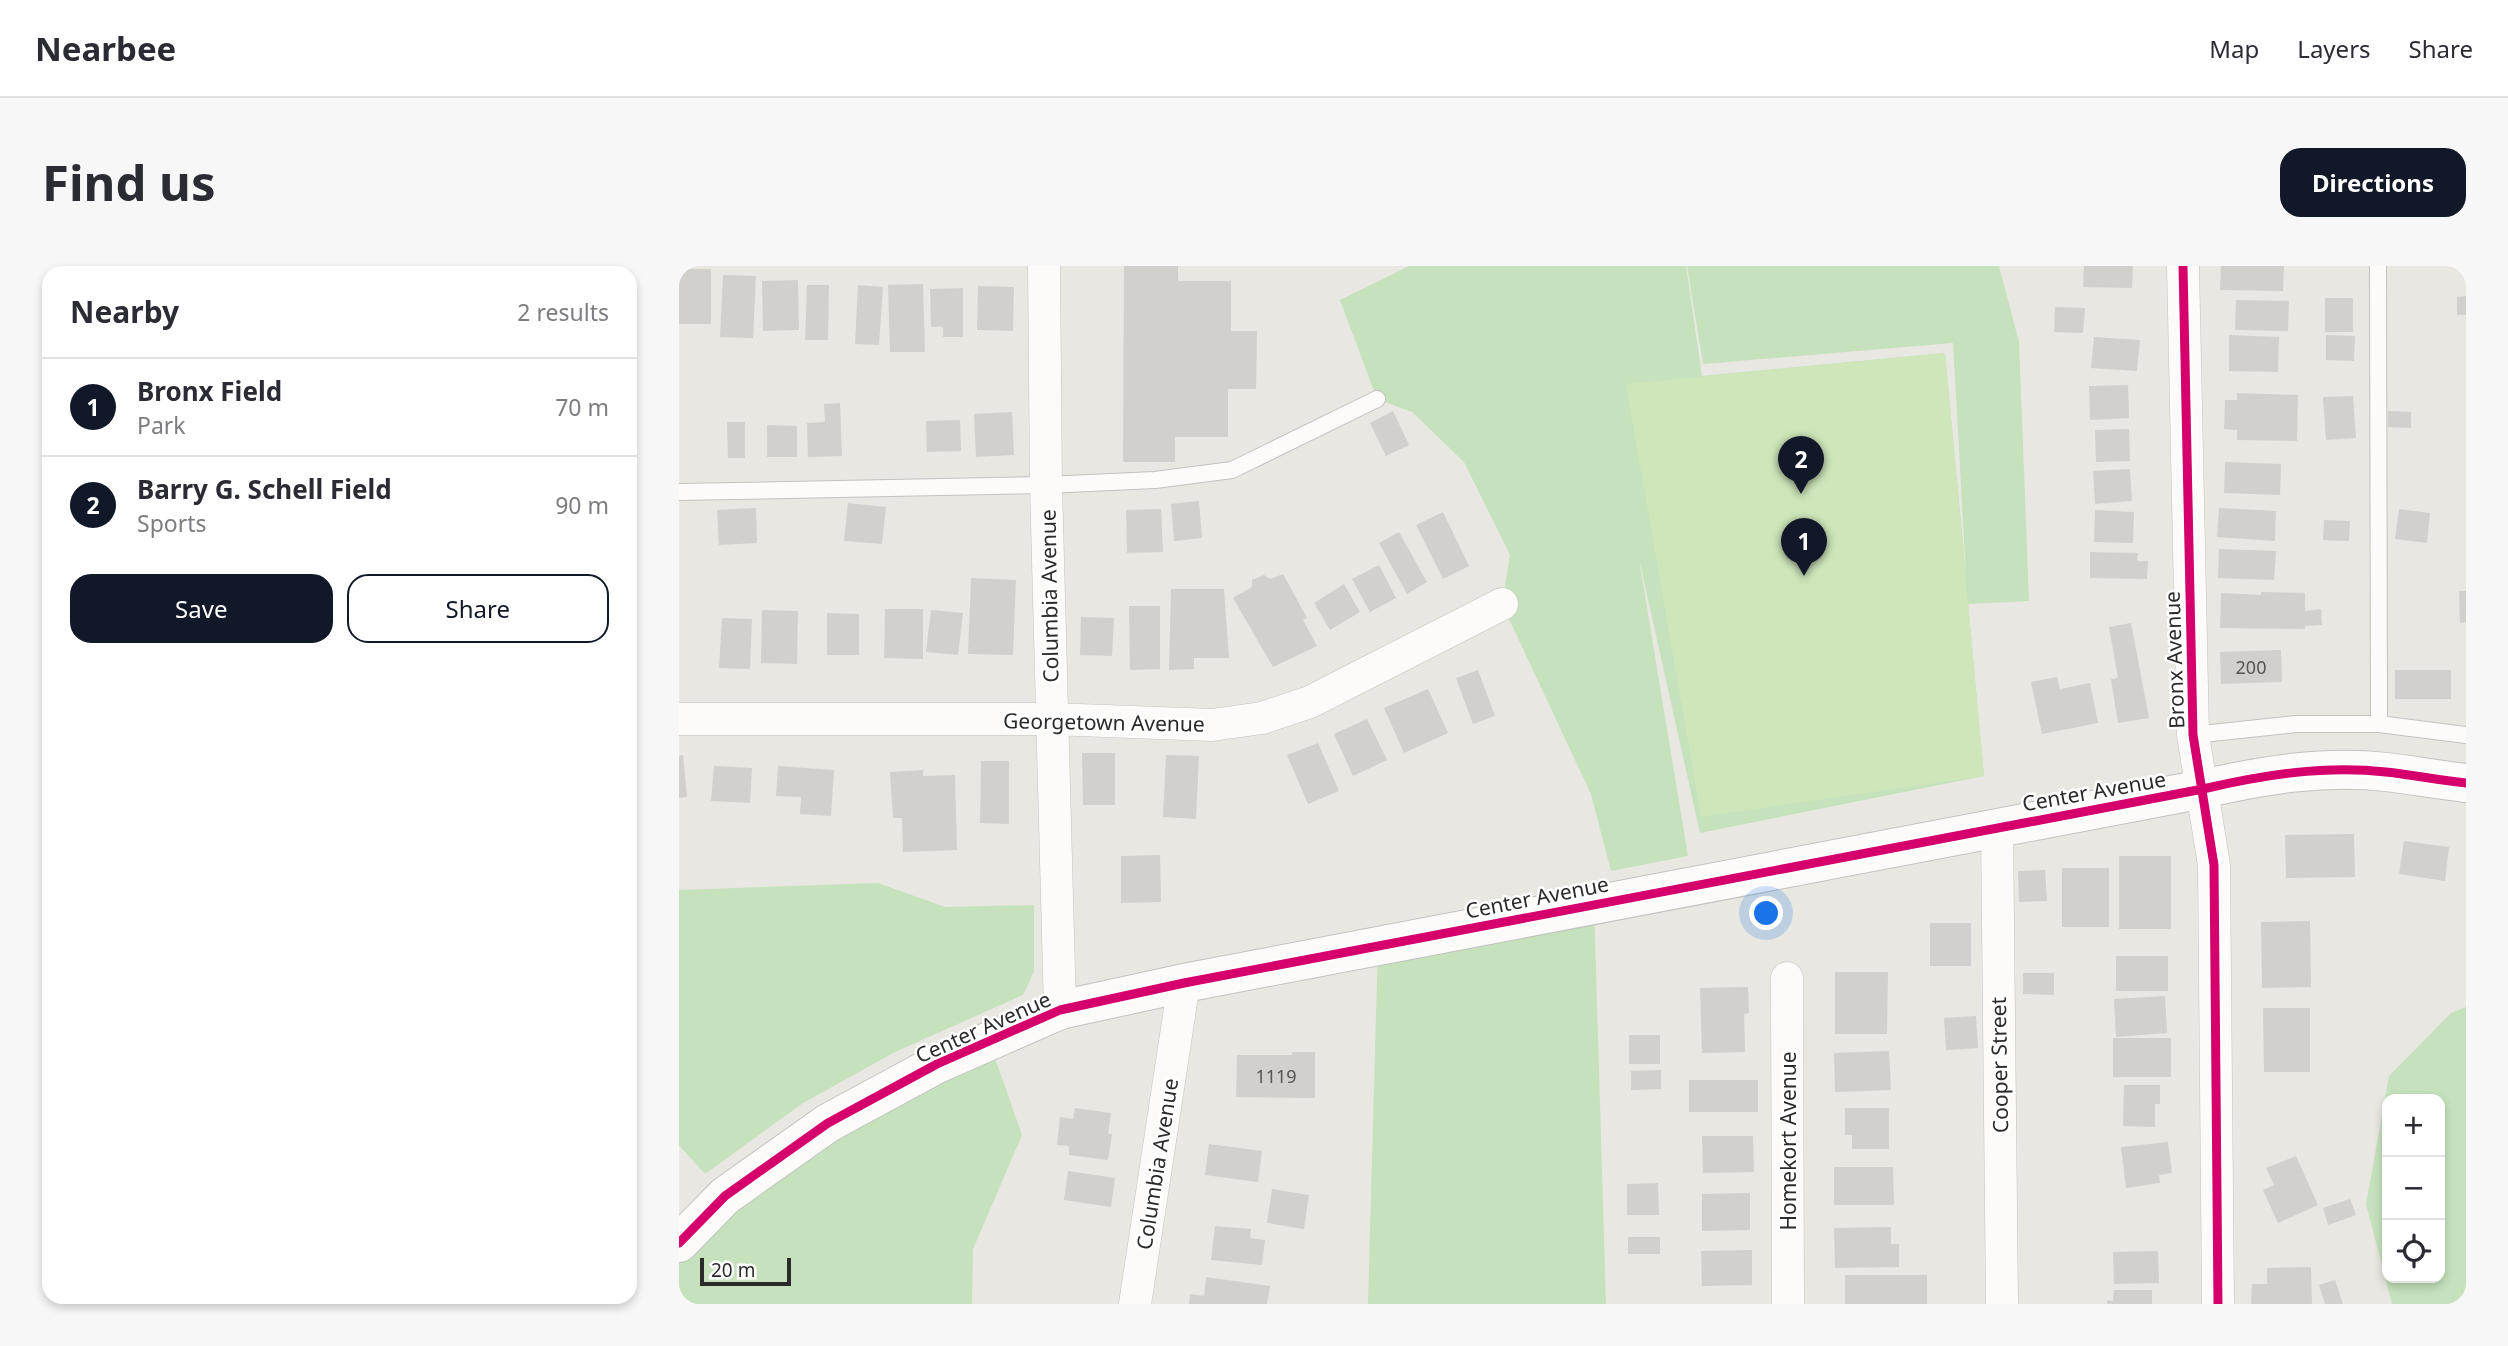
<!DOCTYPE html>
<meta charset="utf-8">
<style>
body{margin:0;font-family:"Noto Sans",sans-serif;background:#f7f7f7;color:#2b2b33}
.controls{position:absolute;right:21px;bottom:21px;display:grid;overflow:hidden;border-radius:14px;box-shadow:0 4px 10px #0003}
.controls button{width:63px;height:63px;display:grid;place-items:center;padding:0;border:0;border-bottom:2px solid #e1e1e2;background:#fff;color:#2b2b33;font:35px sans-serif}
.scale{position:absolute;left:21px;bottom:18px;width:91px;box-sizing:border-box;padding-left:7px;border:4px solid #2b2b2b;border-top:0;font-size:19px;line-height:24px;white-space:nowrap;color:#2b2b2b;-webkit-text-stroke:5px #fff;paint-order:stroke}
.you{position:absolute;left:1088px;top:648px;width:24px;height:24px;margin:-18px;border:5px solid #fff;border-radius:50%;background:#1a73e8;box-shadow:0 0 0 10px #1a73e833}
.badge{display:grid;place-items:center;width:46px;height:46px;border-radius:50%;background:#111827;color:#fff;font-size:23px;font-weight:700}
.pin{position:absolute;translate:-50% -58px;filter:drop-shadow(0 2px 4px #0008)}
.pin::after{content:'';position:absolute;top:37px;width:24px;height:21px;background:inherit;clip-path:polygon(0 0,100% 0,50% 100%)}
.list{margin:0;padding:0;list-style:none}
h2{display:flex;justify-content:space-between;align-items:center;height:91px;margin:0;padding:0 28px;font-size:30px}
h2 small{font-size:23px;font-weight:400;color:#7c7c81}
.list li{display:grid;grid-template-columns:46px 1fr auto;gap:21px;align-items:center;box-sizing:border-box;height:98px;padding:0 28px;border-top:2px solid #e1e1e2}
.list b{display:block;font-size:26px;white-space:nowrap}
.list p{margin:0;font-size:23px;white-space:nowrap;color:#7c7c81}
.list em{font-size:23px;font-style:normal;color:#7c7c81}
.actions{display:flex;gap:14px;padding:21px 28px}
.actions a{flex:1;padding:16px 0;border:2px solid #111827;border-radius:21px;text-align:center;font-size:24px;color:#111827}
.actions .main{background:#111827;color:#fff}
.icon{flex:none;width:38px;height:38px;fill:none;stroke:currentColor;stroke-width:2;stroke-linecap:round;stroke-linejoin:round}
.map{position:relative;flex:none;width:1787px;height:1038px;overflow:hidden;border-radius:21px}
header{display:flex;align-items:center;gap:42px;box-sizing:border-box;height:98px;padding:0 35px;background:#fff;border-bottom:2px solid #e1e1e2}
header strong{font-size:33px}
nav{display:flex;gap:38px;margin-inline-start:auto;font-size:24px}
.intro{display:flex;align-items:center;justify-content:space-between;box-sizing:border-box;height:168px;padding:0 42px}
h1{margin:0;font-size:49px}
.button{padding:18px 32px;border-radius:21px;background:#111827;color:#fff;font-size:24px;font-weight:700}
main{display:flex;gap:42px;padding:0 42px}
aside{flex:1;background:#fff;border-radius:21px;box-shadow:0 4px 10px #0003}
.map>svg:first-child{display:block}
.green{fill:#c5e2bc;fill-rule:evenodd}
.pitch{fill:#cee6ba}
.building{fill:#d1d0cc}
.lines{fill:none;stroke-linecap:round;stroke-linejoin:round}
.service-casing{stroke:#c2c2c1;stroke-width:18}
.minor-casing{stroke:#c2c2c1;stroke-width:33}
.tertiary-casing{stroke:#c2c2c1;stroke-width:40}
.service{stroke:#fcfbfa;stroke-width:16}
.minor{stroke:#fcfbfa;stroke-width:32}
.tertiary{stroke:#fcfbfa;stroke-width:38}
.cycleway-casing{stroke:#fff;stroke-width:13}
.cycleway{stroke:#d6006c;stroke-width:9}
.labels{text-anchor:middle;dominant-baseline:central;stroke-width:5;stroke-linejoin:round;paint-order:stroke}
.number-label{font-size:18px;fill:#555554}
.street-label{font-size:21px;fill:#2b2b2b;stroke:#fff}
</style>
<header>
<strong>Nearbee</strong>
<nav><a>Map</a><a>Layers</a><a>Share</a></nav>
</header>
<div class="intro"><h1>Find us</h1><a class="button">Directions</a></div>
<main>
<aside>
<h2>Nearby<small>2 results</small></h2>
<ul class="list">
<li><span class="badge">1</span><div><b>Bronx Field</b><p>Park</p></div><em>70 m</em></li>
<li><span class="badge">2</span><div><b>Barry G. Schell Field</b><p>Sports</p></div><em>90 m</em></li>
</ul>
<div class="actions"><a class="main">Save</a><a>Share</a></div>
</aside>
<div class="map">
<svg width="1787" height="1038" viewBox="0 0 1787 1038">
<rect width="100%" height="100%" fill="#e8e7e1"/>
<path class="green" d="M730,0H1007L1023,110L1266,87L1287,309L1274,77L1024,98L1008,0H1320L1340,76L1350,335L1289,338L1305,510L1021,567L960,293L1009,590L932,605L912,528L823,338L831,289L785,196L733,146L698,133L661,34Z
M199,617L266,641L355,639V705L344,729L216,786L124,837L26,908L0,879V624Z
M915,638L927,1038H689L699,679Z
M1787,741V1038H1713L1687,938L1710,810L1772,747ZM1708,833H1761V1012H1708Z
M310,775L343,869L294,983L293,1038H0V977Z"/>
<path class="pitch" d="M1266,87L1305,510L1022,551L947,118Z"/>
<path class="building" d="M445,0H499V15H552V65H578L577,123H549V171H496V196H444Z
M1405,0H1454L1453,22L1404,21Z
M1542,0H1605L1604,25L1541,24Z
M0,3H32V58H0Z
M44,9L77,10L74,72L41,71Z
M119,14L120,64L84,65L83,15Z
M244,18L246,86H211L209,19Z
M128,19H150L149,74H126Z
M179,19L204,21L200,79L176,78Z
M299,20L335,21L334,65L298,64Z
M284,22V71H264V61H252L251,23Z
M1787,30V49H1778V31Z
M1646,32H1674V66H1646Z
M1557,34L1610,35L1609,65L1556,64Z
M1376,41L1406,42L1404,67L1375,66Z
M1550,69L1600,71L1599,106L1550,105Z
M1647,69L1676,70L1675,95L1647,94Z
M1415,71L1461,74L1458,105L1412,102Z
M1449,119L1450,152L1411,154L1410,120Z
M1558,127L1619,129L1618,175L1558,174V164L1545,163L1546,134H1558Z
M1674,130L1677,172L1647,174L1644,131Z
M161,137L163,190L129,191L128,157L146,156L145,138Z
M714,145L730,179L707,190L691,157Z
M1709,145L1732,146V162L1709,161Z
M333,146L335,189L297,191L295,148Z
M281,154L282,185L248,186L247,155Z
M48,156H66V192H49Z
M88,159L118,160V191H88Z
M1450,163L1451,195L1417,196L1416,164Z
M1546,196L1602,198L1601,229L1545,227Z
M1451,203L1453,235L1416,238L1414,205Z
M520,235L523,272L495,275L492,238Z
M169,237L207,241L203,278L165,275Z
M77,242L78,277L40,279L38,244Z
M1540,242L1597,245L1596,275L1538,271Z
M482,243L484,286L448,287L447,244Z
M1720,243L1751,247L1748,277L1716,273Z
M1416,244L1455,246L1454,277L1415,276Z
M764,246L790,300L764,313L737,259Z
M1645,254L1671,255L1670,275L1644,274Z
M720,266L748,316L728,328L700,277Z
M1540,283L1597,285L1595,314L1539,312Z
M1411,286L1459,287L1458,295H1469L1468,313L1411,312Z
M700,299L717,332L691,346L673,313Z
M604,308L628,352L624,354L638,380L594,401L554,332L573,321V314L585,309L591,313Z
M292,312L337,314L334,389L289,388Z
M665,318L681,346L651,364L635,337Z
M492,323H545L550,392H515V403L490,404Z
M1780,325H1787V356L1781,357Z
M1582,326L1626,327V345L1642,343L1643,359L1626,360V363L1541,362L1542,327L1582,329Z
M450,340H481V403L451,404Z
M206,343H244V393L205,392Z
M83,344L119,345L118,398L82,397Z
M252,344L284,347L279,389L247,386Z
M148,347L180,348V389H148Z
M402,351L435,352L433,390L401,389Z
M43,352L73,353L71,403L40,402Z
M1452,357L1470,452L1439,457L1432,413L1439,412L1430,361Z
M1602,384L1603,416L1542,418L1541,386Z
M799,404L816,450L794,458L777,412Z
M1716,404H1772V433H1716Z
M1378,411L1381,423L1411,417L1419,457L1363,468L1352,416Z
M749,423L769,467L725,487L705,442Z
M688,453L708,494L674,510L655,468Z
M639,477L660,525L629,538L608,489Z
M403,487H436V539H404Z
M4,489L8,531L0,532V490Z
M487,489L520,490L517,553L484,551Z
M302,495H330V558L301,557Z
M35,500L73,502L71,537L32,535Z
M99,500L155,504L152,550L121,548L122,531L97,530Z
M244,504V510L276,509L278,584L224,586L223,552H214L211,506Z
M1675,568L1676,611L1607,612L1606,569Z
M1725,575L1770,581L1766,615L1720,608Z
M481,589L482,636L442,637V590Z
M1440,590H1492V663H1440Z
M1383,602H1430V661H1383Z
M1366,604L1368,635L1340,636L1339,605Z
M1631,655L1632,721L1583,722L1582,656Z
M1251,657H1292V700H1251Z
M1437,690H1489V725H1437Z
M1156,706H1209L1208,768H1156Z
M1344,707H1375V729L1344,728Z
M1069,721L1070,747L1065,748L1066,786L1023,787L1021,722Z
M1486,730L1488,767L1437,771L1435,733Z
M1584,742H1631V806H1585Z
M1297,750L1299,782L1267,784L1265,752Z
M950,769H981V798H950Z
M1434,772H1492V811H1434Z
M1210,785L1212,824L1156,826L1155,787Z
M613,786H636V832L557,831L558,789H613Z
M982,804V823L952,824V805Z
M1010,814H1079V846H1010Z
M1445,819H1481V838H1476V861L1444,860Z
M396,842L432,847L429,868H433L429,894L390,889V880L378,879L381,851L394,853Z
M1166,842H1210V883H1173V869H1166Z
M1023,870H1074L1075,906L1024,907Z
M1489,876L1493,907L1480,909L1481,917L1447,922L1442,881Z
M530,878L583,885L579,916L526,909Z
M1617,890L1639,939L1599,957L1584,924L1595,919L1587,902Z
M1155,901H1214L1215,939H1155Z
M389,905L436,912L432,941L385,934Z
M979,917L980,949H948V918Z
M593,923L630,929L625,963L588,957Z
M1071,927V964L1023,965V928Z
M1671,933L1677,949L1649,959L1644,942Z
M536,960L572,963L571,972L586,974L583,999L532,994Z
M1212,961V978H1220V1001L1156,1002L1155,962Z
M949,971H981V988H949Z
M1073,984V1019L1023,1020L1022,985Z
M1479,985L1480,1017L1435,1018L1434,986Z
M1632,1001L1633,1038H1572L1573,1018H1588V1002Z
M1166,1009H1248V1038H1166Z
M527,1011L591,1020L588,1038H510L511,1028L525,1030Z
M1656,1014L1664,1038H1646L1640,1019Z
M1435,1024H1473V1038H1428V1034L1434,1035Z"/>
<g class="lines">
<g class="service-casing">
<path id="service" d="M1699,0L1700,458
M0,226L367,219L476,214L553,204L698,133
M1514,469L1617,458H1700L1787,469"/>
</g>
<g class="minor-casing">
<path id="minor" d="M365,0L367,219L381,744
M1504,0L1514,469L1535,599L1539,1038
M0,453H373L533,459L583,452L631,436L823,338
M1318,561L1323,1038
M1108,712L1109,1038
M456,1038L505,717"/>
</g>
<g class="tertiary-casing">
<path id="tertiary" d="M0,977L46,930L149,857L258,798L381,744L505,717L1524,523C1584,509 1645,499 1707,506C1733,509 1760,514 1787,517"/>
</g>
<use href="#service" class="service"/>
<use href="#minor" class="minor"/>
<use href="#tertiary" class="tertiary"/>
<g class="cycleway-casing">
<path id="cycleway" d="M1504,0L1514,469L1535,599L1539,1038
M0,977L46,930L149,857L258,798L381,744L505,717L1524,523C1584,509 1645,499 1707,506C1733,509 1760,514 1787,517"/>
</g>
<use href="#cycleway" class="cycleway"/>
</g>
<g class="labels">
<g class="number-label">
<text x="1572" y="401">200</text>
<text x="597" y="810">1119</text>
</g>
<g class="street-label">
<text transform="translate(370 330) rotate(-91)">Columbia Avenue</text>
<text transform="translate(1495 394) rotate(-92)">Bronx Avenue</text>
<text transform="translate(425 456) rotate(1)">Georgetown Avenue</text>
<text transform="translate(1415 525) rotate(-10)">Center Avenue</text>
<text transform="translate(858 631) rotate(-11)">Center Avenue</text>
<text transform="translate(304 761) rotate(-24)">Center Avenue</text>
<text transform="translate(1320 799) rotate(-91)">Cooper Street</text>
<text transform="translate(1109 875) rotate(-90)">Homekort Avenue</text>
<text transform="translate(478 898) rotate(-81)">Columbia Avenue</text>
</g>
</g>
</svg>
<div class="controls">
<button>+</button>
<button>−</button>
<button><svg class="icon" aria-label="locate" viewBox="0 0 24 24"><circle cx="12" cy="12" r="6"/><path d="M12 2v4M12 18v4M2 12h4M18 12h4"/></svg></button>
</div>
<div class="scale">20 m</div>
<div class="you"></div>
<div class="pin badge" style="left:1125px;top:310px">1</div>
<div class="pin badge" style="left:1122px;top:228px">2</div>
</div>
</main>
